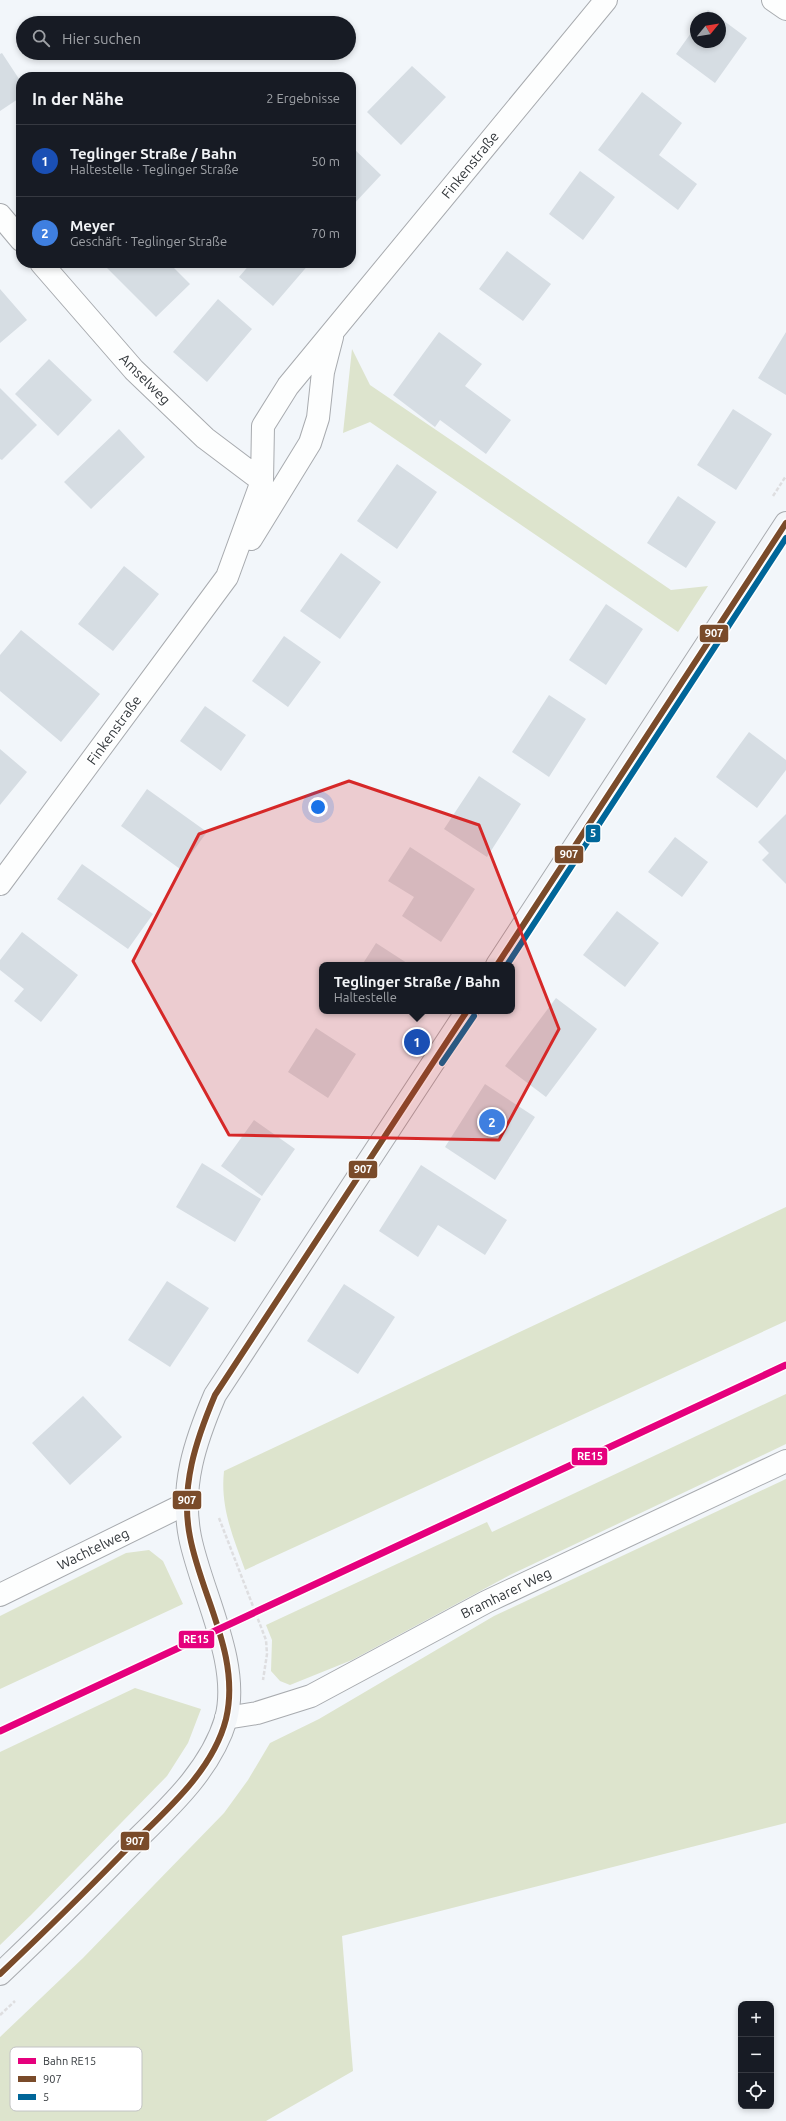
<!DOCTYPE html>
<html lang="de">
<meta charset="utf-8">
<style>
body{margin:0;font-family:Ubuntu,sans-serif;background:#242831;color:#f1f3f6}
.controls{position:absolute;right:12px;bottom:12px;display:grid;overflow:hidden;border-radius:8px;box-shadow:0 2px 6px #0003}
.controls button{width:36px;height:36px;display:grid;place-items:center;padding:0;border:0;border-bottom:1px solid #363941;background:#171b24;color:#f1f3f6;font:20px sans-serif}
.compass{position:absolute;left:690px;top:12px;width:36px;height:36px;border-radius:50%;background:#171b24;box-shadow:0 2px 6px #0003;rotate:60deg}
.you{position:absolute;left:318px;top:807px;width:14px;height:14px;margin:-10px;border:3px solid #fff;border-radius:50%;background:#1a73e8;box-shadow:0 0 0 6px #1a73e833}
.badge{display:grid;place-items:center;width:26px;height:26px;border-radius:50%;background:#ea580c;color:#fff;font-size:13px;font-weight:700}
.pin{position:absolute;translate:-50% -50%;border:2px solid #fff;box-shadow:0 1px 4px #0006}
.popup{position:absolute;left:319px;top:962px;width:196px;height:52px;box-sizing:border-box;display:grid;place-content:center;border-radius:8px;background:#171b24;filter:drop-shadow(0 1px 3px #0005);font-size:13px;white-space:nowrap;color:#9ea1a6}
.popup b{font-size:15px;color:#f1f3f6}
.popup::after{content:'';position:absolute;left:50%;top:100%;margin-left:-8px;border:8px solid transparent;border-top-color:#171b24}
.list{margin:0;padding:0;list-style:none}
h2{display:flex;justify-content:space-between;align-items:center;height:52px;margin:0;padding:0 16px;font-size:17px}
h2 small{font-size:13px;font-weight:400;color:#9ea1a6}
.list li{display:grid;grid-template-columns:26px 1fr auto;gap:12px;align-items:center;box-sizing:border-box;height:72px;padding:0 16px;border-top:1px solid #363941}
.list b{display:block;font-size:15px;white-space:nowrap}
.list p{margin:0;font-size:13px;white-space:nowrap;color:#9ea1a6}
.list em{font-size:13px;font-style:normal;color:#9ea1a6}
.icon{flex:none;width:22px;height:22px;fill:none;stroke:currentColor;stroke-width:2;stroke-linecap:round;stroke-linejoin:round}
.map{position:relative;flex:none;width:786px;height:2121px;overflow:hidden}
.search{position:absolute;background:#171b24;box-shadow:0 2px 6px #0003;left:16px;top:16px;width:340px;height:44px;display:flex;align-items:center;gap:10px;box-sizing:border-box;padding:0 14px;border-radius:22px;color:#9ea1a6;font-size:15px}
.panel{position:absolute;background:#171b24;box-shadow:0 2px 6px #0003;left:16px;top:72px;width:340px;height:196px;border-radius:16px}
.map>svg:first-child{display:block}
.green{fill:#dde4cd}
.building{fill:#d6dde3}
.lines{fill:none;stroke-linecap:round;stroke-linejoin:round}
.street-casing{stroke:#a8abaf;stroke-width:24}
.secondary-casing{stroke:#a8abaf;stroke-width:24}
.path{stroke:#dedee0;stroke-width:2.5;stroke-dasharray:4 2;stroke-linecap:butt}
.street{stroke:#fdfefe;stroke-width:22}
.secondary{stroke:#f3f6f9;stroke-width:22}
.bus-1-casing{stroke:#fff;stroke-width:9}
.bus-2-casing{stroke:#fff;stroke-width:9}
.bus-1{stroke:#7a4b2a;stroke-width:6}
.bus-2{stroke:#069;stroke-width:6}
.rail-1-casing{stroke:#fff;stroke-width:10}
.rail-1{stroke:#e5007d;stroke-width:7}
.marked{fill:#d62828;fill-opacity:0.2;stroke:#d62828;stroke-width:3;stroke-linejoin:round}
.labels{text-anchor:middle;dominant-baseline:central;stroke-width:3;stroke-linejoin:round;paint-order:stroke}
.street-label{font-size:14px;fill:#32373b;stroke:#fff}
.key{fill:#fff;stroke:#c2c3c4;stroke-width:1}
.key-label{font-size:11px;fill:#32373b}
.line-badge{stroke:#fff;stroke-width:1.5}
.badge-label{font-size:11px;text-anchor:middle;font-weight:bold;fill:#fff}
</style>
<div class="map">
<svg width="786" height="2121" viewBox="0 0 786 2121">
<rect width="100%" height="100%" fill="#f2f6fa"/>
<path class="green" d="M352,349L370,385L671,590L708,586L678,632L370,422L343,433Z
M786,1207V1321L245,1570C233,1537 220,1507 224,1471Z
M786,1394V1444L510,1575L352,1660L290,1685L280,1681L271,1671L272,1640L266,1625L487,1522L492,1532Z
M786,1479V1823L342,1936L353,2071L266,2121H0V2037L83,1958L224,1813L248,1780L270,1743L319,1719L494,1616Z
M149,1550L163,1561L183,1604L0,1689V1616L126,1553Z
M135,1688L201,1709L188,1743L167,1776L31,1915L0,1945V1752Z"/>
<path class="building" d="M708,10L719,18H702Z
M720,18L747,38L715,83L676,54L696,26V42H720Z
M2,53L21,82V97L0,111V54Z
M412,66L446,97L401,145L367,112Z
M642,92L682,123L659,155L697,184L678,210L598,150Z
M351,146L381,175L351,207Z
M580,171L615,197L583,240L549,214Z
M507,251L551,284L523,321L479,289Z
M102,263H169L190,284L156,317Z
M251,263H310L273,306L239,277Z
M0,289L27,320L0,343Z
M218,299L252,329L207,382L173,352Z
M439,332L482,364L465,386L511,420L486,454L440,420L435,427L393,395Z
M786,332V395L758,378Z
M49,359L92,400L58,436L15,394Z
M0,388L37,425L2,460L0,459Z
M733,409L772,434L736,490L697,465Z
M119,429L145,457L91,509L64,482Z
M397,464L437,492L397,549L357,521Z
M678,496L716,522L686,568L647,543Z
M341,553L381,582L340,639L300,611Z
M124,566L159,594L113,651L78,624Z
M606,604L643,629L606,685L569,660Z
M21,630L100,694L61,742L0,691V655Z
M284,636L321,662L288,707L252,681Z
M549,695L586,719L549,777L512,752Z
M205,706L246,735L221,771L180,741Z
M749,732L786,760V770L757,808L716,777Z
M0,749L27,772L0,805Z
M479,776L521,804L487,857L444,829Z
M147,789L207,832L180,869L121,826Z
M786,814V884L762,860L769,853L758,842Z
M675,837L708,862L682,897L648,872Z
M410,847L475,889L441,942L402,916L414,897L388,881Z
M82,864L153,914L128,949L57,899Z
M617,911L659,943L625,987L583,955Z
M22,932L78,975L41,1022L14,1001L24,989L0,970V960Z
M376,943L410,965H362Z
M556,998L597,1029L546,1097L505,1066Z
M316,1028L356,1054L328,1098L288,1072Z
M485,1084L535,1117L495,1180L445,1147Z
M254,1120L295,1149L262,1196L221,1166Z
M202,1163L261,1199L235,1242L176,1207Z
M421,1165L507,1220L485,1255L438,1225L418,1257L379,1231Z
M167,1281L209,1308L170,1367L128,1340Z
M344,1284L395,1317L358,1374L307,1341Z
M83,1396L122,1437L70,1485L32,1443Z"/>
<g class="lines">
<g class="street-casing">
<path id="street" d="M773,0L786,9
M0,215L21,240
M41,263L134,370L205,438L262,481
M251,539L310,443L318,418L323,372L332,337
M0,884L227,577L262,481L263,426L288,386L606,0
M0,1595L187,1503
M226,1718L257,1713L311,1696L486,1602L786,1461"/>
</g>
<g class="secondary-casing">
<path id="secondary" d="M497,965L786,523
M0,1974C40,1936 80,1897 119,1857C159,1816 209,1776 226,1719C241,1663 201,1592 190,1537C180,1486 195,1442 215,1395L467,1011"/>
</g>
<path class="path" d="M773,496L786,476
M219,1518L266,1640L267,1654L263,1680
M0,2015L15,2001"/>
<use href="#street" class="street"/>
<use href="#secondary" class="secondary"/>
<g class="bus-1-casing">
<path id="bus-1" d="M497,965L786,523
M0,1974C40,1936 80,1897 119,1857C158,1817 212,1775 226,1719C241,1656 201,1596 190,1537C180,1487 196,1440 215,1395L467,1011"/>
</g>
<g class="bus-2-casing">
<path id="bus-2" d="M507,965L786,538
M442,1063L474,1016"/>
</g>
<use href="#bus-1" class="bus-1"/>
<use href="#bus-2" class="bus-2"/>
<g class="rail-1-casing">
<path id="rail-1" d="M0,1731L786,1365"/>
</g>
<use href="#rail-1" class="rail-1"/>
</g>
<path class="marked" d="M349,781L479,825L559,1029L499,1140L229,1135L133,961L199,834Z"/>
<g class="labels">
<g class="street-label">
<text transform="translate(470 165) rotate(-51)">Finkenstraße</text>
<text transform="translate(145 379) rotate(45)">Amselweg</text>
<text transform="translate(114 730) rotate(-54)">Finkenstraße</text>
<text transform="translate(93 1549) rotate(-26)">Wachtelweg</text>
<text transform="translate(506 1593) rotate(-26)">Bramharer Weg</text>
</g>
</g>
<rect x="10" y="2047" width="132" height="64" rx="6" class="key"/>
<rect x="18" y="2058" width="18" height="6" fill="#e5007d"/>
<rect x="18" y="2076" width="18" height="6" fill="#7a4b2a"/>
<rect x="18" y="2094" width="18" height="6" fill="#069"/>
<g class="key-label">
<text x="43" y="2065">Bahn RE15</text>
<text x="43" y="2083">907</text>
<text x="43" y="2101">5</text>
</g>
<g class="line-badge">
<rect x="699" y="624" width="30" height="19" rx="4" fill="#7a4b2a"/>
<rect x="585" y="824" width="16" height="19" rx="4" fill="#069"/>
<rect x="554" y="845" width="30" height="19" rx="4" fill="#7a4b2a"/>
<rect x="348" y="1160" width="30" height="19" rx="4" fill="#7a4b2a"/>
<rect x="571" y="1447" width="37" height="19" rx="4" fill="#e5007d"/>
<rect x="172" y="1490" width="30" height="20" rx="4" fill="#7a4b2a"/>
<rect x="178" y="1630" width="37" height="19" rx="4" fill="#e5007d"/>
<rect x="120" y="1831" width="30" height="20" rx="4" fill="#7a4b2a"/>
</g>
<g class="badge-label">
<text x="714" y="637">907</text>
<text x="593" y="837">5</text>
<text x="569" y="858">907</text>
<text x="363" y="1173">907</text>
<text x="590" y="1460">RE15</text>
<text x="187" y="1504">907</text>
<text x="196" y="1643">RE15</text>
<text x="135" y="1845">907</text>
</g>
</svg>
<div class="controls">
<button>+</button>
<button>−</button>
<button><svg class="icon" aria-label="locate" viewBox="0 0 24 24"><circle cx="12" cy="12" r="6"/><path d="M12 2v4M12 18v4M2 12h4M18 12h4"/></svg></button>
</div>
<svg class="compass" viewBox="-18 -18 36 36"><path d="M0-13l5 13h-10z" fill="#e53935"/><path d="M0 13l5-13h-10z" fill="#9ea1a6"/></svg>
<div class="you"></div>
<div class="pin badge" style="left:417px;top:1042px;background:#1a4fb4">1</div>
<div class="popup"><b>Teglinger Straße / Bahn</b>Haltestelle</div>
<div class="pin badge" style="left:492px;top:1122px;background:#3f7fe0">2</div>
<div class="search"><svg class="icon" aria-label="search" viewBox="0 0 24 24"><circle cx="10" cy="10" r="6"/><path d="M15 15l6 6"/></svg>Hier suchen</div>
<section class="panel">
<h2>In der Nähe<small>2 Ergebnisse</small></h2>
<ul class="list">
<li><span class="badge" style="background:#1a4fb4">1</span><div><b>Teglinger Straße / Bahn</b><p>Haltestelle · Teglinger Straße</p></div><em>50 m</em></li>
<li><span class="badge" style="background:#3f7fe0">2</span><div><b>Meyer</b><p>Geschäft · Teglinger Straße</p></div><em>70 m</em></li>
</ul>
</section>
</div>
